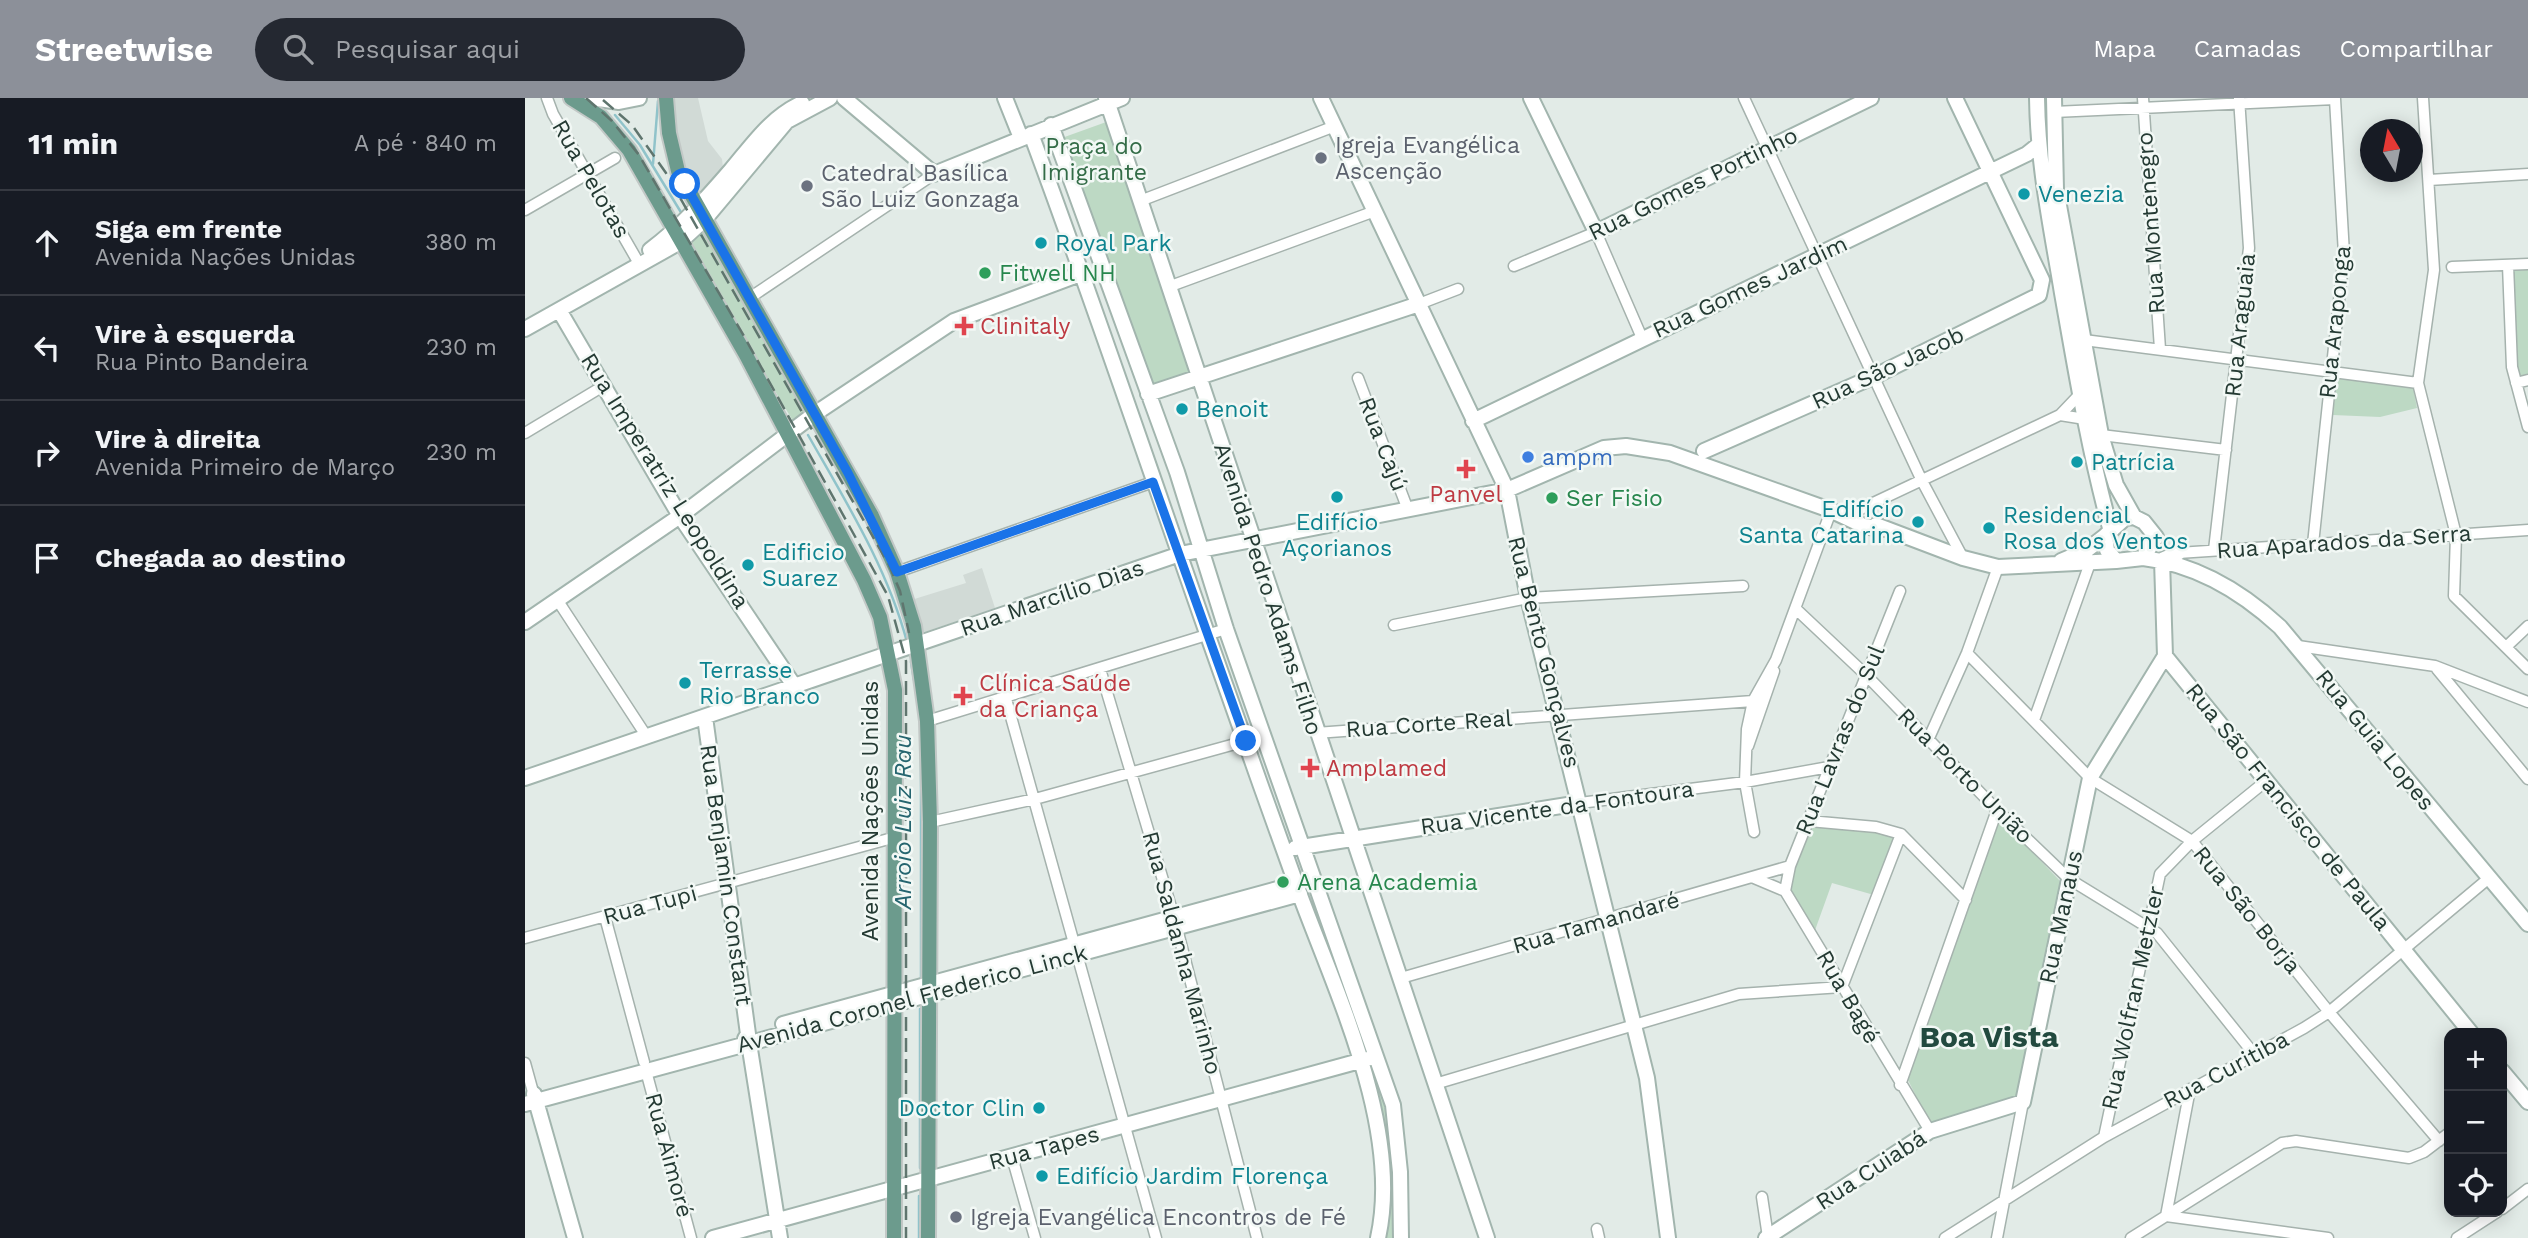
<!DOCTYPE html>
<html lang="pt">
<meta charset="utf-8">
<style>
body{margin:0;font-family:"Work Sans",sans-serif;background:#242831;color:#f1f3f6}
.controls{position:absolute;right:21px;bottom:21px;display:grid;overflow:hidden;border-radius:14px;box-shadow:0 4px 18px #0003}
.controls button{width:63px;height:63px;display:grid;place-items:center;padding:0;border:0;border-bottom:2px solid #363941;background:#171b24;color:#f1f3f6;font:35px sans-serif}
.compass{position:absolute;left:1835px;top:21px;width:63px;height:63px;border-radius:50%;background:#171b24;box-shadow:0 4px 18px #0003;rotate:350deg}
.stop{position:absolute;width:21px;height:21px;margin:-16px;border:5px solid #1a73e8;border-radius:50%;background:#fff}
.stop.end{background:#1a73e8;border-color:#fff;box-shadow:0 2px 7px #0008}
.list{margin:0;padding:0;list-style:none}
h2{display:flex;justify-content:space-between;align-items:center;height:91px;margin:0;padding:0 28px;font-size:30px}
h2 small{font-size:23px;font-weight:400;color:#9ea1a6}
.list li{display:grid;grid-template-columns:46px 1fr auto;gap:21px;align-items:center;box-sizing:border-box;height:105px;padding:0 28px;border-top:2px solid #363941}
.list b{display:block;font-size:26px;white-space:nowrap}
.list p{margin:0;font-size:23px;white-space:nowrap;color:#9ea1a6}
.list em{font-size:23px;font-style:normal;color:#9ea1a6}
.icon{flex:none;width:38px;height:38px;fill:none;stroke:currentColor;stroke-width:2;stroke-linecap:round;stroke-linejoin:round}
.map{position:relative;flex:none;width:2003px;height:1140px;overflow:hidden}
header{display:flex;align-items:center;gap:42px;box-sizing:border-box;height:98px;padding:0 35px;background:#8c9099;color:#fff}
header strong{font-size:33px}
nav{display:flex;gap:38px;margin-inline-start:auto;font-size:24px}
.search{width:490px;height:63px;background:#242831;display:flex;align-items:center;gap:18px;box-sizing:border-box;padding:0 24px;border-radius:38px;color:#9ea1a6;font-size:26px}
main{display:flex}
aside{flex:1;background:#171b24}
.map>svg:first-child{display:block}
.built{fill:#d1dad6}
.green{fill:#bdd9c4}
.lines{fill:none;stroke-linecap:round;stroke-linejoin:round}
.stream{stroke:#90c3ca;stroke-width:2.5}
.street-casing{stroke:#a5b2ad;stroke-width:13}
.secondary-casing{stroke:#a2b5ae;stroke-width:18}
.primary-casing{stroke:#c2c8c6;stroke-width:18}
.street{stroke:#fff;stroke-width:10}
.secondary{stroke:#fff;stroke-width:14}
.primary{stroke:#6c9b8d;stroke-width:14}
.rail{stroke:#5f756e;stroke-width:2.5;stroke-dasharray:14 7;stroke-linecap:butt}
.route{stroke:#1a73e8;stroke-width:9}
.worship-dot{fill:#6b7280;stroke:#f2f8f5;stroke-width:2.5}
.culture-dot{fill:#0f9aa8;stroke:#f2f8f5;stroke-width:2.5}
.leisure-dot{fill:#2e9e5b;stroke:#f2f8f5;stroke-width:2.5}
.health-dot{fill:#e0444e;stroke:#f2f8f5;stroke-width:2.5}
.shop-dot{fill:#3f7fe0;stroke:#f2f8f5;stroke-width:2.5}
.labels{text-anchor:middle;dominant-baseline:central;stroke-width:5;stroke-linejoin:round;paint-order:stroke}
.worship-label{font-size:23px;fill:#5b616d;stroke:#f2f8f5;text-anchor:start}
.park-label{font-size:23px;fill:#336c47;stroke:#f2f8f5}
.street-label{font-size:23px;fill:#243a33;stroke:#f2f8f5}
.culture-label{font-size:23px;fill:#0d838f;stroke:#f2f8f5;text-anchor:start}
.leisure-label{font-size:23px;fill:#27864d;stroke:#f2f8f5;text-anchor:start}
.health-label{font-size:23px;fill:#be3a42;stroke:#f2f8f5;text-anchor:start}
.shop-label{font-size:23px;fill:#366cbe;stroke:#f2f8f5;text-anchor:start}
.water-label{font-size:24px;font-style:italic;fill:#25656f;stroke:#f2f8f5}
.district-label{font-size:30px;font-weight:bold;fill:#224a3f;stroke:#f2f8f5}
</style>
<header>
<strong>Streetwise</strong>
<div class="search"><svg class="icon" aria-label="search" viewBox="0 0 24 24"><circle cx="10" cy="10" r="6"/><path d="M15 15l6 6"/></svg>Pesquisar aqui</div>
<nav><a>Mapa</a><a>Camadas</a><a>Compartilhar</a></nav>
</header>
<main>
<aside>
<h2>11 min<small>A pé · 840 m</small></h2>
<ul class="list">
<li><svg class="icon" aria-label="ahead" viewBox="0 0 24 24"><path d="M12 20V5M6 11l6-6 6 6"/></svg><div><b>Siga em frente</b><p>Avenida Nações Unidas</p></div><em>380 m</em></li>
<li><svg class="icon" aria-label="left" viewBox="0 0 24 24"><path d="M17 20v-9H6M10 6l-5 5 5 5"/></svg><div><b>Vire à esquerda</b><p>Rua Pinto Bandeira</p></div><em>230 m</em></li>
<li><svg class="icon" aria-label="right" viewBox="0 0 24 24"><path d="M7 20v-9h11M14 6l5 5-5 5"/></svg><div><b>Vire à direita</b><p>Avenida Primeiro de Março</p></div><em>230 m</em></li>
<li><svg class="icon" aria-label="arrive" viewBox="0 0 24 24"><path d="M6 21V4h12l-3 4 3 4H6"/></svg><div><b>Chegada ao destino</b></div></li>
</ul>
</aside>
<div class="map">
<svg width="2003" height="1140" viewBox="0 0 2003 1140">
<rect width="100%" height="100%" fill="#e2ebe7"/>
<path class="built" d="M141,0H173L183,43L197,61L199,80L174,110L153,73Z
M457,470L470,510L394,536L383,503L441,485L438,477Z"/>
<path class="green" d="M584,23L669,276L627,291L534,41Z
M180,129L284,319L271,328L162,146Z
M2003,169V277L1993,280L1989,260L1988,170Z
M1812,278L1888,289L1892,310L1855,319L1808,317Z
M1475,721L1538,786L1494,998L1407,1030L1383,982Z
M1285,726L1372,737L1349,797L1307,785L1289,835L1264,793L1269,768Z
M846,977C877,1024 870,1086 869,1140H856Z"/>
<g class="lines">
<path class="stream" d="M90,17L115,47L157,116
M128,66L133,3
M283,337C321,404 362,469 382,544
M386,564L389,582
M396,640V882
M395,1070V911
M394,1140V1098"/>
<g class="street-casing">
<path id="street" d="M22,0L28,16L112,162
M1219,0L1397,383L1438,460
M1618,0L1635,251
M1898,0L1909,172L1893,285L1931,437L1929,498L2003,571
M1529,14L1810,1L1819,156L1788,446
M1904,82L2003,76
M615,103L810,28
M0,112L90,60
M1983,167L1987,269L2003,329
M989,168L1071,134L1117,240
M1927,169L2003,166
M643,189L850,113
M223,201L409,76
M894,206L933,191
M1559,242L1893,285
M833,280L883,412
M1991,285L2003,282
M1535,317L1560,321
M0,335L80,287
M1576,337L1701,352
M1325,416L1535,317L1555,296
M1689,452L1724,150L1714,0
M1653,455L2003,432
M372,474L628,384
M33,503L122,639
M1272,512L1341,577L1472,712L1544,781L1632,835L1729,956
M869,527L1003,500L1218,488
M1773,548L1910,568L2003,604
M1981,549L2003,528
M1442,555L1565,680L1667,743L1804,914L1914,1043
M575,571L649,819L732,1140
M1912,571L2003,681
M481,601L631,1140
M1509,622L1565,465
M402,623L701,531
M791,635L1228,603
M1403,642L1442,555L1473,469
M1223,648L1249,573
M1055,705L1220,684L1304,669
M1284,723L1351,729L1376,736L1441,802
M405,724L510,701L721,643
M1229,734L1220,684L1222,631L1228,603L1251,562L1306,413
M1229,780L1260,793L1405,1033
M1260,793L1265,768L1375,493
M80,819L119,964
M0,840L371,739
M876,880L1265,768
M0,965L8,994
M121,973L166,1140
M910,986L1214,896L1317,889L1376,736
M1375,987L1472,712
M1665,991L1641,1118L1803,1140
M1579,1039L1635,776L1667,743L1741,683
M487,1059L510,1140
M1237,1099L1243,1139
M1977,1111L2003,1091
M1072,1131L1074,1140
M1420,1140L1579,1039L1779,930L1804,914L1964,780
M1472,1140L1498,1004
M1606,1140L1757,1045L1771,1043L1884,1060L1899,1054L1924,1035
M1932,1140L1972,1114"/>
</g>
<g class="secondary-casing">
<path id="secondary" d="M67,0L94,4L114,0
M319,0L409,76L597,0
M480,0L496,40
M581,0L962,1140
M796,0L982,392L1003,500L1122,980L1143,1140
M1006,0L1071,134L1346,0
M1512,0C1513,69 1526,128 1537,195C1551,274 1564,353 1585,430
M1529,0L1531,91L1576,337L1591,387L1609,419
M526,27L652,374L701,531L868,1007L875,1074L876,1140
M506,36C568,202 624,370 683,538C713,624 744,711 775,797C812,897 877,1032 853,1140
M125,152C156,129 181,101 206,72C228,46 246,19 277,5
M34,212L155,418L270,589
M0,231L155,144L180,121L262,23L305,0
M623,296L894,206
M948,323L1502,56L1512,48
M1179,353L1350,278L1514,197L1517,182L1430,0
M1609,419L1619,424L1631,439L1618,460L1591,463L1582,452L1580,438L1600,420Z
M1351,427L1438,460L1473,469L1591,463
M1653,455L1637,462L1640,558L1946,935
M1618,460C1670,466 1717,494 1755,529L2003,826
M1536,463L1562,452L1580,438
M0,524L155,418L288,317L429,223L558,175
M180,619L223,936L220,941L224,945L255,1140
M0,680L655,456L982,392L1079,350L1101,348L1145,355L1305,412L1339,428L1357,431
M770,750L1055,705
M258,926L771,786
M1977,973L2003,1004
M9,996L50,1140
M0,1006L775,796
M188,1140L842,961
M1241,1140L1405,1033L1498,1004L1565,680L1640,558"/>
</g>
<g class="primary-casing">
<path id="primary" d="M46,0L76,19L104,52L221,257L339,482L355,519L370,592L369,1140
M141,0L144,35L153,73L347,418L372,474L389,528L402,623L405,724L403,1140"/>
</g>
<use href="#street" class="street"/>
<use href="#secondary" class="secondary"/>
<use href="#primary" class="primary"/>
<path class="rail" d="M61,0L87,23L114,57L220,240L363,498L381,563V1140
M78,2L107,27L141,75L364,467L375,493L384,535"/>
</g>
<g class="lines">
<path class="route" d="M160,86L323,375L372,474L628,384L721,643"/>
</g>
<g class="worship-dot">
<circle cx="796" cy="60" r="7"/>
<circle cx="282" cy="88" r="7"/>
<circle cx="431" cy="1119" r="7"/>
</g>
<g class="culture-dot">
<circle cx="1499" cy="96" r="7"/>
<circle cx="516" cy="145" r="7"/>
<circle cx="657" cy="311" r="7"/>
<circle cx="1552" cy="364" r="7"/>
<circle cx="812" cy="399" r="7"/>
<circle cx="1393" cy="424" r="7"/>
<circle cx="1464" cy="430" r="7"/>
<circle cx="223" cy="467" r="7"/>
<circle cx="160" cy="585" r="7"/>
<circle cx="514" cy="1010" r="7"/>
<circle cx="517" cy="1078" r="7"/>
</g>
<g class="leisure-dot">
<circle cx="460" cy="175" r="7"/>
<circle cx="1027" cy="400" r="7"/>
<circle cx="758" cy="784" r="7"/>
</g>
<g class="health-dot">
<path d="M435.5 217.5h7v7h7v7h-7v7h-7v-7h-7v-7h7z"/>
<path d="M937.5 360.5h7v7h7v7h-7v7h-7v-7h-7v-7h7z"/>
<path d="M434.5 587.5h7v7h7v7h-7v7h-7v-7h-7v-7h7z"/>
<path d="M781.5 659.5h7v7h7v7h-7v7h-7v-7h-7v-7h7z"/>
</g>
<circle class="shop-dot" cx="1003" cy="359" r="7"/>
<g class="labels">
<g class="worship-label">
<text x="810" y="47">Igreja Evangélica<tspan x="810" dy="26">Ascenção</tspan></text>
<text x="296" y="75">Catedral Basílica<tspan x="296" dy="26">São Luiz Gonzaga</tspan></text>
<text x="445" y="1119">Igreja Evangélica Encontros de Fé</text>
</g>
<g class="park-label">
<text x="569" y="48">Praça do<tspan x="569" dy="26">Imigrante</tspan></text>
</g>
<g class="street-label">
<text transform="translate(66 81) rotate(60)">Rua Pelotas</text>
<text transform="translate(1168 86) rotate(-26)">Rua Gomes Portinho</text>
<text transform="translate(1626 125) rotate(-94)">Rua Montenegro</text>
<text transform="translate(1225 189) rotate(-25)">Rua Gomes Jardim</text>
<text transform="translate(1810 224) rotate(-84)">Rua Araponga</text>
<text transform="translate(1715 227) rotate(-84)">Rua Araguaia</text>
<text transform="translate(1363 270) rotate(-25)">Rua São Jacob</text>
<text transform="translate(858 346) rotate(69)">Rua Cajú</text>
<text transform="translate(140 383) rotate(58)">Rua Imperatriz Leopoldina</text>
<text transform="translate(1819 444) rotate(-4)">Rua Aparados da Serra</text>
<text transform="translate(743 491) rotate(72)">Avenida Pedro Adams Filho</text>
<text transform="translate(527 500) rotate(-19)">Rua Marcílio Dias</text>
<text transform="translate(1019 554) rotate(76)">Rua Bento Gonçalves</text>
<text transform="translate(904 626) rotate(-4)">Rua Corte Real</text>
<text transform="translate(1315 642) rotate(-68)">Rua Lavras do Sul</text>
<text transform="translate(1850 642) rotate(51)">Rua Guia Lopes</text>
<text transform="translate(1440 678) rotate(45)">Rua Porto União</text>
<text transform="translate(1763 709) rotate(51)">Rua São Francisco de Paula</text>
<text transform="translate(1032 710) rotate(-8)">Rua Vicente da Fontoura</text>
<text transform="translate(345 713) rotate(-90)">Avenida Nações Unidas</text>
<text transform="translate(201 777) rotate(82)">Rua Benjamin Constant</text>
<text transform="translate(125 807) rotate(-15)">Rua Tupi</text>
<text transform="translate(1722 812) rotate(51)">Rua São Borja</text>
<text transform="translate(1536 819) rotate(-78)">Rua Manaus</text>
<text transform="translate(1071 825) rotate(-16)">Rua Tamandaré</text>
<text transform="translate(657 855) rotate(75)">Rua Saldanha Marinho</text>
<text transform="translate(1323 899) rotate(60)">Rua Bagé</text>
<text transform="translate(1608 900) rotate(-78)">Rua Wolfran Metzler</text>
<text transform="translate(387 901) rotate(-15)">Avenida Coronel Frederico Linck</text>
<text transform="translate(1701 972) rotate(-28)">Rua Curitiba</text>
<text transform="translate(519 1050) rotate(-15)">Rua Tapes</text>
<text transform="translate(144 1057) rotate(75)">Rua Aimoré</text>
<text transform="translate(1346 1072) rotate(-33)">Rua Cuiabá</text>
</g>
<g class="culture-label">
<text x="1513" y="96">Venezia</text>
<text x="530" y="145">Royal Park</text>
<text x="671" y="311">Benoit</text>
<text x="1566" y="364">Patrícia</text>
<text x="1379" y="411" text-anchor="end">Edifício<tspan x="1379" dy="26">Santa Catarina</tspan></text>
<text x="1478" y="417">Residencial<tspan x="1478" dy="26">Rosa dos Ventos</tspan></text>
<text x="812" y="424" text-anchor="middle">Edifício<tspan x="812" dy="26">Açorianos</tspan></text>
<text x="237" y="454">Edificio<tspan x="237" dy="26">Suarez</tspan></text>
<text x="174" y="572">Terrasse<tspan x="174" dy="26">Rio Branco</tspan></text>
<text x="500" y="1010" text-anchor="end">Doctor Clin</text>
<text x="531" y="1078">Edifício Jardim Florença</text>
</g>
<g class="leisure-label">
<text x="474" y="175">Fitwell NH</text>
<text x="1041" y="400">Ser Fisio</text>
<text x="772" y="784">Arena Academia</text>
</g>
<g class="health-label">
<text x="455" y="228">Clinitaly</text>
<text x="941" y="396" text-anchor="middle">Panvel</text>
<text x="454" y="585">Clínica Saúde<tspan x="454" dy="26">da Criança</tspan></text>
<text x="801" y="670">Amplamed</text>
</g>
<g class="shop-label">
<text x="1017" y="359">ampm</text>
</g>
<g class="water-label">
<text transform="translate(378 724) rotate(-90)">Arroio Luiz Rau</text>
</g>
<g class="district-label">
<text x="1464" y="938">Boa Vista</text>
</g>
</g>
</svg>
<div class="controls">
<button>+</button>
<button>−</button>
<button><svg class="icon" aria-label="locate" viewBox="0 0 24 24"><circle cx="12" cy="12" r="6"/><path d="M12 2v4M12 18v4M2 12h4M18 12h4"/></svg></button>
</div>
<svg class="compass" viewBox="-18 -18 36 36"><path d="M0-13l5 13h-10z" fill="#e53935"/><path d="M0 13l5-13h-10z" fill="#9ea1a6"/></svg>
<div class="stop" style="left:160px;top:86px"></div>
<div class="stop end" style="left:721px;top:643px"></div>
</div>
</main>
